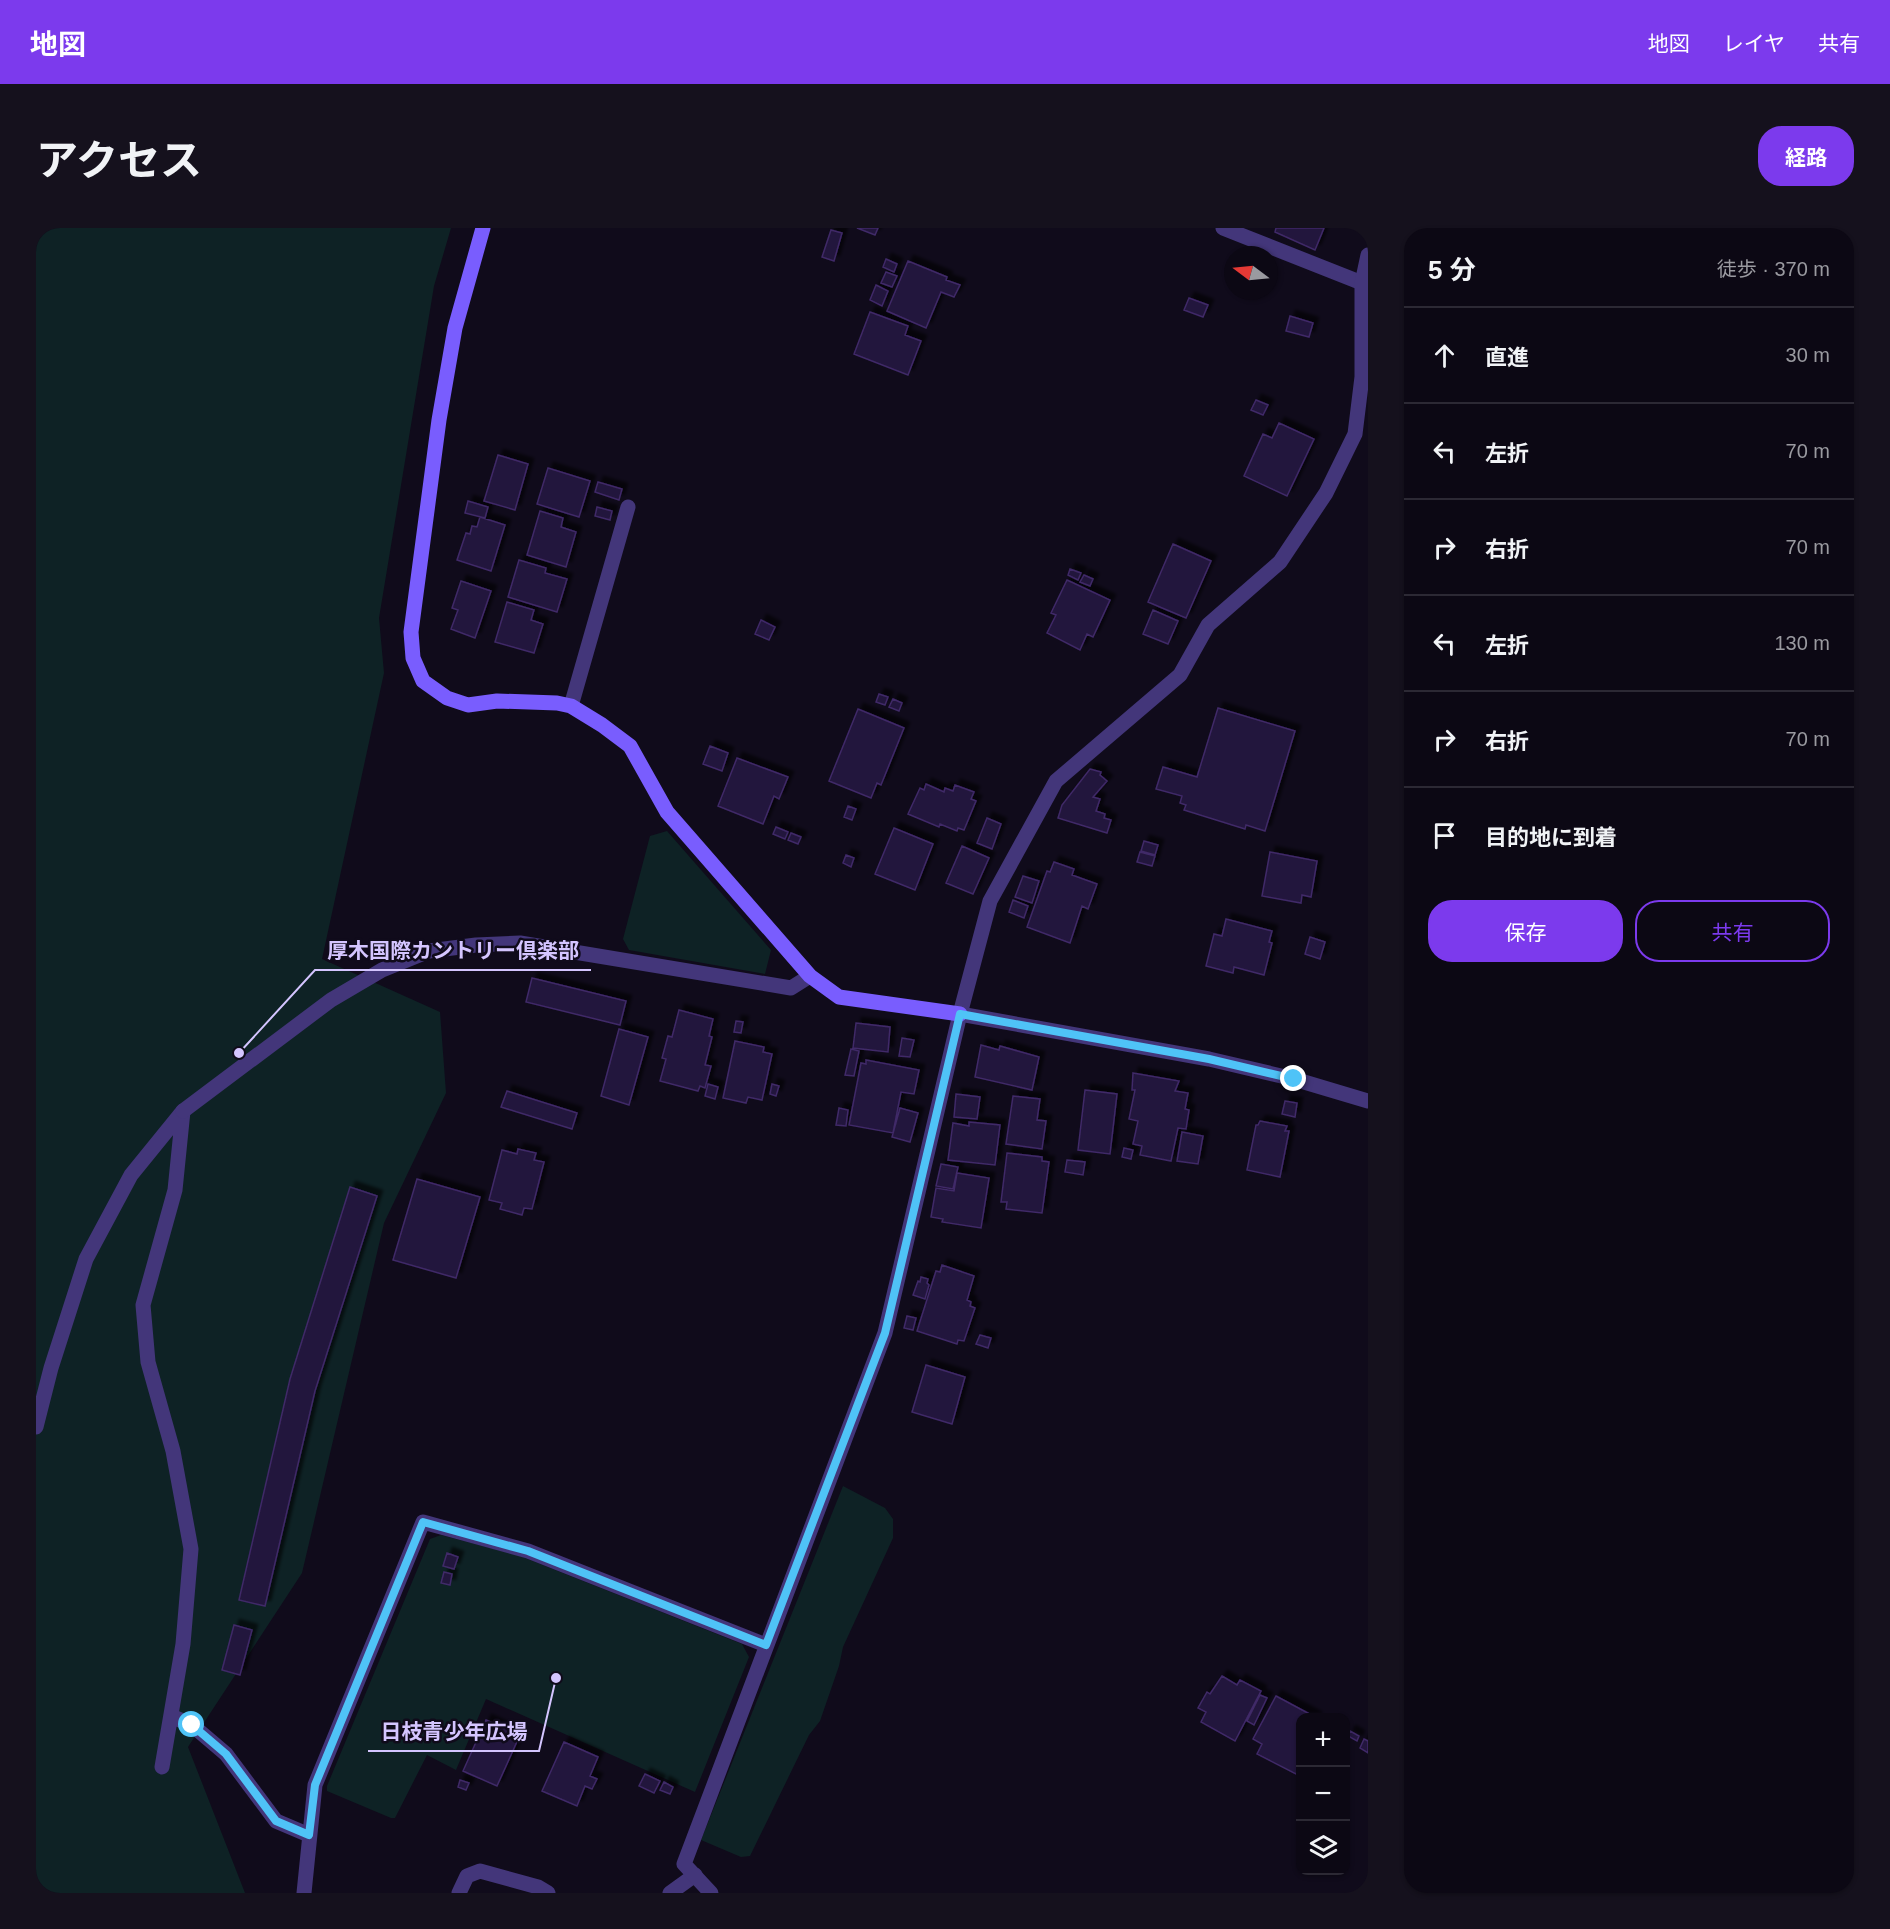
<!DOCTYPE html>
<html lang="ja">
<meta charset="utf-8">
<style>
body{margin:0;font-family:Arial,"Noto Sans JP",sans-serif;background:#15111d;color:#f1f3f6}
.controls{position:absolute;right:18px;bottom:18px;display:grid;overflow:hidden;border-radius:12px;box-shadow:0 2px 4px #0004}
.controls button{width:54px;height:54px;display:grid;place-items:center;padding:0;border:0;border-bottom:2px solid #2c2934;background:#0c0814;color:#f1f3f6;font:30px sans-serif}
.compass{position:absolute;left:1188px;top:18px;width:54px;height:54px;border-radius:50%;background:#0c0814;box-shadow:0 2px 4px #0004;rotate:286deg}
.stop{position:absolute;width:18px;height:18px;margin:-14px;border:4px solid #4fc3f7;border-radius:50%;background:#fff}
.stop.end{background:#4fc3f7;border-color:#fff;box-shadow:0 2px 6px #0008}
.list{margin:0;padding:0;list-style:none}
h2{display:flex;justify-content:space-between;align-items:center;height:78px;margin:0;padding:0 24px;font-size:26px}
h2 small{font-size:20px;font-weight:400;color:#9a9aa0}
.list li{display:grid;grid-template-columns:39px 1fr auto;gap:18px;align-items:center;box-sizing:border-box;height:96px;padding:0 24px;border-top:2px solid #2c2934}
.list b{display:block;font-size:22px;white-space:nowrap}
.list em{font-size:20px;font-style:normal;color:#9a9aa0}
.actions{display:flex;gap:12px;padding:18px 24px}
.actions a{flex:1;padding:14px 0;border:2px solid #7c3aed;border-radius:24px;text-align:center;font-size:21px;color:#7c3aed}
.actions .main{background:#7c3aed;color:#fff}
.icon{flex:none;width:33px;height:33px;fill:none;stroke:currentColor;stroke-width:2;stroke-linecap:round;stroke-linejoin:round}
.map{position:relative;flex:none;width:1332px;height:1665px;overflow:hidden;border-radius:24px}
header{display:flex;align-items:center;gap:36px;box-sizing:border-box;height:84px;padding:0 30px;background:#7c3aed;color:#fff}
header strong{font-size:28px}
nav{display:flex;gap:33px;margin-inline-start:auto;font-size:21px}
.intro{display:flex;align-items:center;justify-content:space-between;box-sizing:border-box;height:144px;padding:0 36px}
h1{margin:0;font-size:42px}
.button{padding:15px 27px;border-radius:24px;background:#7c3aed;color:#fff;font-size:21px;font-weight:700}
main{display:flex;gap:36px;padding:0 36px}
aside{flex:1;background:#0c0814;border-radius:24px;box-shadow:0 2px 4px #0004}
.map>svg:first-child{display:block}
.green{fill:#0e2225}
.building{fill:#24173c;stroke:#3f2968;stroke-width:1.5;filter:url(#shadow)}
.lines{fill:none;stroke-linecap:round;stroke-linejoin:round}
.lane{stroke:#43367a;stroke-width:15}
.street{stroke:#43367a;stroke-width:15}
.secondary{stroke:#795dfe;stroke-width:15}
.route{stroke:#4fc3f7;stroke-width:8}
.leader{fill:none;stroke:#d4c5ff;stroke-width:2}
.callout-dot{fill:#d4c5ff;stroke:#100b1b;stroke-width:2}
.callout-label{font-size:21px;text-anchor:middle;font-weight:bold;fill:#d4c5ff;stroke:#100b1b;stroke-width:5;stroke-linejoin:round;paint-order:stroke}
</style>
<header>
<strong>地図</strong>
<nav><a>地図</a><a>レイヤ</a><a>共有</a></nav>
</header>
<div class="intro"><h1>アクセス</h1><a class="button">経路</a></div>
<main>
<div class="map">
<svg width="1332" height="1665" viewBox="0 0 1332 1665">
<defs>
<filter id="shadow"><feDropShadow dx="5.5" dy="-5.5" stdDeviation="1.5" flood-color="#0009"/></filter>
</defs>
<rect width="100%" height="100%" fill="#100b1b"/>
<path class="green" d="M0,0H415L398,58L343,390L348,445L286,731L404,784L410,865L348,995L266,1345L152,1519L209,1665H0Z
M631,603L735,722L729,746L593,722L587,711L614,608Z
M807,1258L849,1280L857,1291V1310L807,1419L803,1438L784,1493L773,1507L714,1628L705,1629L665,1612Z
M405,1307L484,1328L706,1416L713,1429L659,1564L450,1471L420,1542L391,1527L359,1590H355L291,1563V1558L394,1311Z"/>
<path class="building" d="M821,0H842L839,7Z
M1240,0H1288L1279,22L1239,4Z
M795,2L806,5L798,33L786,29Z
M850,31L861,36L858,44L847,39Z
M872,33L911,49L910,52L924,57L918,69L905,64L890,100L851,83Z
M850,44L861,48L856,59L845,55Z
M840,57L852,63L846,78L834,72Z
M1153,70L1172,77L1167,89L1148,82Z
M834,84L872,98L869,107L885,113L872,147L818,126Z
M1254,88L1277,95L1273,109L1250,103Z
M1220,172L1232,177L1227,187L1215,182Z
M1243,195L1278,211L1251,268L1208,248L1227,206L1236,210Z
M462,227L492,236L479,282L448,273Z
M512,240L554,253L543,289L501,276Z
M562,254L586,261L583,272L559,264Z
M432,273L452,279L449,290L429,285Z
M561,279L576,283L574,292L559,288Z
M504,283L527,290L525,299L540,304L530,339L491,327Z
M444,289L469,297L455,343L421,332L430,305L434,306L436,298L441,299Z
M1137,316L1175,333L1150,390L1112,374Z
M483,332L510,340L509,345L531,351L521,384L472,369Z
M1034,341L1045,345L1042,352L1032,347Z
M1048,347L1057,351L1054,358L1044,354Z
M1031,352L1074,372L1057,409L1051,406L1044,422L1011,405L1020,387L1015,385Z
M425,353L455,363L439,410L415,401L422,382L416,380Z
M471,374L498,382L495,392L507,396L498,425L459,414Z
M1117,382L1142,393L1132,416L1107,406Z
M725,392L739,399L733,412L719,406Z
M843,466L852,469L849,477L840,474Z
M857,471L866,475L863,483L853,479Z
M1182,480L1259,503L1229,603L1210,597L1209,601L1148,582L1150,577L1144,575L1146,568L1120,561L1127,539L1161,549Z
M822,481L868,500L845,557L841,555L835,570L793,553Z
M674,518L692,525L686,543L667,536Z
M701,530L752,549L743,571L738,568L727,596L682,578Z
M1054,541L1065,544L1064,547L1071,553L1057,569L1064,571L1060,583L1069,586L1068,590L1075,592L1071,605L1022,590L1026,577Z
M890,556L908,564L909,560L917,563L919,557L938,564L935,571L940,573L928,602L922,600L921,603L904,596L903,599L872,586L884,560L888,562Z
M812,578L820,581L816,592L808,589Z
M951,590L965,596L956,621L941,615Z
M740,599L752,604L749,611L737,606Z
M858,600L897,616L879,662L839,646Z
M755,605L765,609L762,616L752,612Z
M1108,613L1122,617L1119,627L1105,623Z
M926,618L953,630L937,666L910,655Z
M1104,624L1119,628L1116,638L1101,634Z
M1234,624L1281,633L1275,669L1266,667L1265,675L1226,668Z
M810,627L818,630L815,639L807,635Z
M1018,634L1038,641L1036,647L1061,656L1052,681L1046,678L1034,715L991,699L1011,643L1014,644Z
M987,648L1003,653L996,675L979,669Z
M977,672L992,678L988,690L973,684Z
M1190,691L1236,703L1233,714L1236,715L1228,747L1198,739L1197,745L1170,738L1178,706L1186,708Z
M1274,709L1289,714L1284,731L1269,726Z
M496,750L590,773L584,797L490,774Z
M643,782L677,791L673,808L676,809L669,837L675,838L669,860L664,858L662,863L624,853L630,831L626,830L632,808L636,809Z
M700,793L707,794L705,805L698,804Z
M820,795L854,799L852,824L817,820Z
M583,801L612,809L593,877L565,868Z
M866,810L878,812L874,829L863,828Z
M699,813L728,819L727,824L736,826L726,872L712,869L710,875L687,870Z
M945,817L963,822L964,818L1003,829L996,862L939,849Z
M815,821L823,823L818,848L809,847Z
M830,832L883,842L878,866L865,864L857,905L813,897L825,835L830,836Z
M1097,845L1143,853L1139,863L1152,865L1149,881L1153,882L1150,901L1142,900L1135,933L1104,927L1106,918L1097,916L1102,893L1093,891L1099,862H1096Z
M672,856L682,859L679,871L669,868Z
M736,856L743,858L740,868L734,866Z
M1049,862L1081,866L1074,926L1042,922Z
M471,863L541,885L536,901L465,879Z
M920,866L944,869L941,891L918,889Z
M977,868L1004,871L1001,892L1010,893L1006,921L970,916Z
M1249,873L1261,875L1259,889L1246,886Z
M803,880L812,882L810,898L800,897Z
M864,880L882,885L874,914L856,909Z
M1224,893L1251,898L1249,903H1253L1244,949L1211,942L1220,897H1222Z
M933,894L964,897L959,937L912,932L917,895L933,898Z
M1146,904L1167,908L1162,936L1141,933Z
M1088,920L1097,922L1095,931L1086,929Z
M482,921L500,925L498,932L508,934L496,981L488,980L486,987L464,981L466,975L453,972L466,922L481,926Z
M971,925L1006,929V933L1013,934L1006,985L970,981L971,974H965Z
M1031,932L1049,934L1047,947L1029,944Z
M905,936L922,939L917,961L900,958Z
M921,945L953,950L945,1000L906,994L907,991L895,989L900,960L918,963Z
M381,951L444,969L420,1050L357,1032Z
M314,959L341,968L279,1163L229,1378L203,1372L254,1151Z
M906,1037L938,1048L931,1072L935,1074L934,1078L939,1080L928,1113L922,1112L921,1116L881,1103L900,1043L904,1044Z
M885,1049L892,1051L891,1055L893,1057L889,1071L877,1067L882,1053L884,1054Z
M871,1088L880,1090L877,1102L868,1100Z
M944,1107L955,1110L952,1120L940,1116Z
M890,1137L929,1149L916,1196L876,1184Z
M411,1325L422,1329L418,1341L407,1338Z
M408,1344L416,1346L414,1357L405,1355Z
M198,1397L216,1402L204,1447L186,1442Z
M1186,1448L1201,1457L1204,1452L1225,1463L1199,1513L1165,1494L1170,1484L1162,1480L1171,1464L1174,1466Z
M1224,1467L1231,1470L1218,1497L1211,1493Z
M1240,1468L1281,1490H1264V1538L1260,1546L1221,1526L1226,1516L1217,1511Z
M450,1492L484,1507L461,1558L427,1543Z
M1314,1503L1323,1508L1321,1513L1312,1508Z
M1328,1511L1332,1513V1525L1324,1520Z
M528,1514L562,1529L554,1548L561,1551L556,1561L549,1558L541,1578L506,1563Z
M609,1546L624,1553L618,1565L603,1558Z
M424,1552L433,1555L430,1562L422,1559Z
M628,1554L637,1559L634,1566L624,1562Z"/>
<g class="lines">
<path class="lane" d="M1187,0L1326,55
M535,478L592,279
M0,1199L15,1140L50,1031L95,947L147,883
M135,1488L156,1497L190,1526L240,1593L273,1607
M126,1539L147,1416L155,1321L137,1223L112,1134L107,1077L139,962L147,883
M423,1665L431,1648L444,1643L502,1659L512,1665
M634,1665L659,1647"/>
<path class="street" d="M924,786L954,673L1020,553L1144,447L1172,397L1244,334L1290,265L1319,206L1326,149V55L1332,27
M147,883L295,772L346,742L393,723L440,717L484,715L755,760L774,748
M268,1665L279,1557L387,1294L492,1323L730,1417
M675,1665L648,1636L849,1105L924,786L1173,831L1258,851L1332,873"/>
<path class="secondary" d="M447,0L419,100L403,192L375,404L377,430L387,453L411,470L432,477L461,473L521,475L535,478L566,497L594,518L631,584L774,748L803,769L924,786"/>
</g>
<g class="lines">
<path class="route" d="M156,1497L190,1526L240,1593L273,1607L279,1557L387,1294L492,1323L730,1417L849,1105L924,786L1173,831L1258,851"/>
</g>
<path class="leader" d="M203 825L279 742H555M520 1450L503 1523H332"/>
<g class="callout-dot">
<circle cx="203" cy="825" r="6"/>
<circle cx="520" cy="1450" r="6"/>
</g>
<g class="callout-label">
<text x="417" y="730">厚木国際カントリー倶楽部</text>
<text x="418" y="1511">日枝青少年広場</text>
</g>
</svg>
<div class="controls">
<button>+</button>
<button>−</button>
<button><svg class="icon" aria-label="layers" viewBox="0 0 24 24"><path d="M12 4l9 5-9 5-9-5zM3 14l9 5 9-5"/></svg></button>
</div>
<svg class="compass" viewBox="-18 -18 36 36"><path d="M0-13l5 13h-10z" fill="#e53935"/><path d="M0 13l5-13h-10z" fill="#9a9aa0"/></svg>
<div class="stop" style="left:156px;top:1497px"></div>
<div class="stop end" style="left:1258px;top:851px"></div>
</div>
<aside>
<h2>5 分<small>徒歩 · 370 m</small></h2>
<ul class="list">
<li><svg class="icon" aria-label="ahead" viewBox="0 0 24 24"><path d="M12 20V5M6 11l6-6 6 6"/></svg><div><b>直進</b></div><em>30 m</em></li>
<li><svg class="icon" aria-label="left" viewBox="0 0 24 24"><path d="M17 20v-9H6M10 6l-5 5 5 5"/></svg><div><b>左折</b></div><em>70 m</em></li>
<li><svg class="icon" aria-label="right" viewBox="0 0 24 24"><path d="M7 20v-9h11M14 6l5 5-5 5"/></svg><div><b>右折</b></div><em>70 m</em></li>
<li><svg class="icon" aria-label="left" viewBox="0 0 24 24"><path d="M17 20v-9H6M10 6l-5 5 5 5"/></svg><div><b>左折</b></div><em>130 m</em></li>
<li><svg class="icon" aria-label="right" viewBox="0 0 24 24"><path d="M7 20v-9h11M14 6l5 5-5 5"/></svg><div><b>右折</b></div><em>70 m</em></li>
<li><svg class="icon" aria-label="arrive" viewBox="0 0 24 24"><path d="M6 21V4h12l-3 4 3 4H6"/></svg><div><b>目的地に到着</b></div></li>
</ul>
<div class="actions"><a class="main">保存</a><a>共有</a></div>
</aside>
</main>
